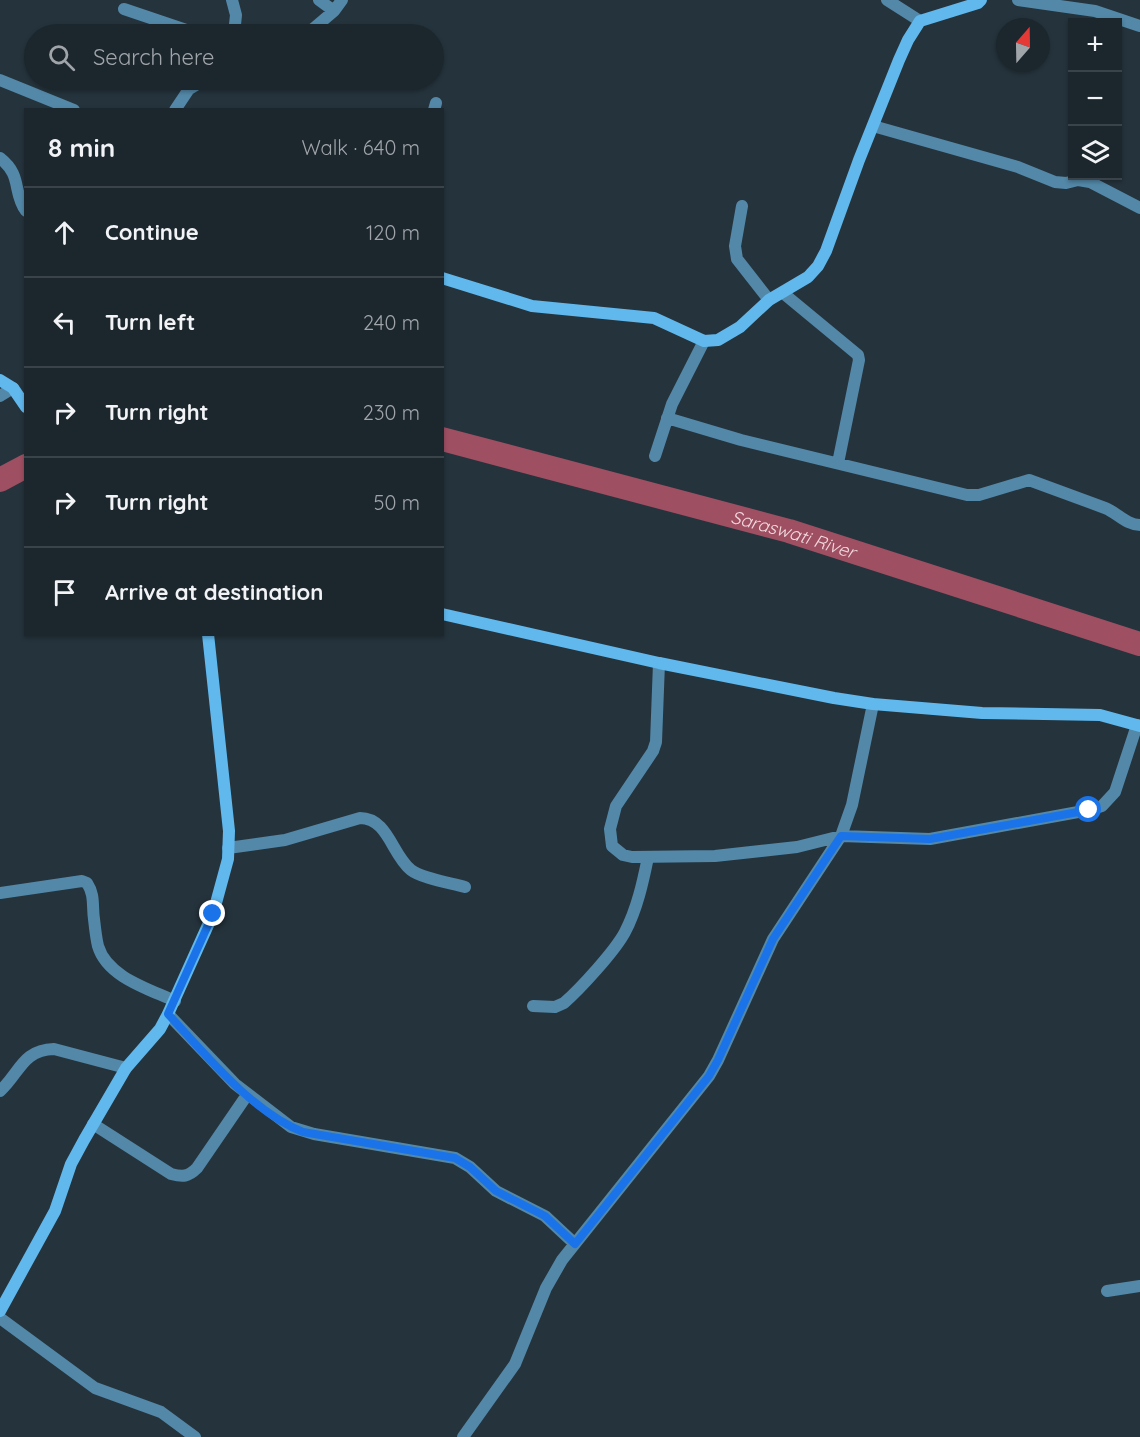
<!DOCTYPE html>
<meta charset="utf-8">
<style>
body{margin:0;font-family:Quicksand,sans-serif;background:#293239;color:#f1f3f6}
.controls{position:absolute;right:18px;top:18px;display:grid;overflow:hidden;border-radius:0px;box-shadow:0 2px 4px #0004}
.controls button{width:54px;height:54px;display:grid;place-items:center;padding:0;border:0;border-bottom:2px solid #3a4349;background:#1c262d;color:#f1f3f6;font:30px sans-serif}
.compass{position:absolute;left:996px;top:18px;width:54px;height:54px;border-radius:50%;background:#1c262d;box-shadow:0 2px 4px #0004;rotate:20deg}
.stop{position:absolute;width:18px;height:18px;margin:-14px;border:4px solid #1a73e8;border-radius:50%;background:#fff}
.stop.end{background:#1a73e8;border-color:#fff;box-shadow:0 2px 6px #0008}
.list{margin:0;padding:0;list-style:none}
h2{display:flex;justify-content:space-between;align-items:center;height:78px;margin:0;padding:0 24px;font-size:26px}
h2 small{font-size:20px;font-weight:400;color:#a0a5aa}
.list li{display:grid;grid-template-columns:39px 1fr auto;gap:18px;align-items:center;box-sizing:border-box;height:90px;padding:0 24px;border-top:2px solid #3a4349}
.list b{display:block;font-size:22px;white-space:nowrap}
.list em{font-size:20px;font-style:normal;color:#a0a5aa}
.icon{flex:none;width:33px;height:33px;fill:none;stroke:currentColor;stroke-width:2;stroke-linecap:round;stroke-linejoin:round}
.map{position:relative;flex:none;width:1140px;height:1437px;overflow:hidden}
.search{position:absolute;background:#1c262d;box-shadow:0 2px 4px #0004;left:24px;top:24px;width:420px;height:66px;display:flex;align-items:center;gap:15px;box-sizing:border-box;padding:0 21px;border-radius:33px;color:#a0a5aa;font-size:22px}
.panel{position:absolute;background:#1c262d;box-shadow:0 2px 4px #0004;left:24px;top:108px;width:420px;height:528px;border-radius:0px}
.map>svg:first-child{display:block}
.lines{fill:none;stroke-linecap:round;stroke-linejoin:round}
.river{stroke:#9e4f62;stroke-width:24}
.street{stroke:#5388a8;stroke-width:12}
.secondary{stroke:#60b8ed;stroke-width:12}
.route{stroke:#1a73e8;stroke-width:8}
.labels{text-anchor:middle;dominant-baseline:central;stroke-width:6;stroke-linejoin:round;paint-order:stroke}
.water-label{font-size:18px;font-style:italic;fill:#f2d9de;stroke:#25333c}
</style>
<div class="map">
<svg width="1140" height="1437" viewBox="0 0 1140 1437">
<rect width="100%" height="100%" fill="#25333c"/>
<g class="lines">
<g class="river">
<path id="s1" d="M442,439L789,531L1140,644"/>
<path d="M0,480L26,466"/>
</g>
<path class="street" d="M232,0L236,15L234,34
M319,0L334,11
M887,0L920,21
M1018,0L1095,11L1140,26
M124,9L198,34
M307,34L334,11L342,0
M0,80L74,110
M175,110L189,89L204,80
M434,110L436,103
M873,126L1018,167L1055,182L1066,183L1078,180L1090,182L1140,208
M0,158C23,176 12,192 26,211
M742,206L735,246L737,259L769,300
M783,293L858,355L859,360L838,463
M0,396L13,388
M667,418L741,440L967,495H979L1029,480L1105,508C1118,513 1126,525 1140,525
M655,456L672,404L704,341
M659,663L656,742L653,751L616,806L610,829L612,846L623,855L632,857L715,856L797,847L841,836L930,839L1089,810L1102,806L1115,792L1137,725
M228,848L285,840L360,818C388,818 392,855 411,870C421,878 451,883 465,887
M0,893L82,881L87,883C95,895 92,906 94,919C95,928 96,938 98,946C107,977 149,989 175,1001
M533,1006L555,1007L564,1003C580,989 615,951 625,932C637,909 643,882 648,857
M168,1014L235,1084L291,1127L314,1134L455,1158L470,1167L496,1191L545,1216L575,1244
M0,1091C20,1073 22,1050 54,1049L126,1068
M93,1124L171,1174C183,1177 188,1177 197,1168L247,1095
M1107,1291L1140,1286
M0,1318L95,1388L161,1412L195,1437
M463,1437L515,1364L546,1288L562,1260L709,1076L718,1060L773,939L841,836L852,805L873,704"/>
<path class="secondary" d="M442,278L532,306L654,318L704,341L718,340L740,327L769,300L808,277L818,266L826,251L859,160L899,60L908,40L920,21L978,3L981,0
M0,380L13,388L26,407
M442,614L659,663L834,698L873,704L982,713L1100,715L1140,726
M0,1311L55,1211L71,1164L84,1140L126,1068L160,1029L168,1014L213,914L228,859L229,831L208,634"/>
</g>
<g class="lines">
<path class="route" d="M213,914L168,1014C205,1054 252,1112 303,1132L455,1158L470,1167L496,1191L545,1216L575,1244L709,1076L718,1060L773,939L841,836L930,839L1089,810"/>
</g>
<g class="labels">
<g class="water-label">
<text stroke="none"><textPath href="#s1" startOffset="364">Saraswati River</textPath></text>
</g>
</g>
</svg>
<div class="controls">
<button>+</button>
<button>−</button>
<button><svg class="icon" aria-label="layers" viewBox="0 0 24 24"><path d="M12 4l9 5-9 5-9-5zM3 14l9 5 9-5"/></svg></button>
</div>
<svg class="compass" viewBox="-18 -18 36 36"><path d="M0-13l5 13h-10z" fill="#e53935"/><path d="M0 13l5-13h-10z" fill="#a0a5aa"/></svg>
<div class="stop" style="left:1089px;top:810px"></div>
<div class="stop end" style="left:213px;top:914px"></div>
<div class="search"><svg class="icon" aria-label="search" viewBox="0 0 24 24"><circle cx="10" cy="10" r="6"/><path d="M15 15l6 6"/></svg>Search here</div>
<section class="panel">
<h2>8 min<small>Walk · 640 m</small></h2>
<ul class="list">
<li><svg class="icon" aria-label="ahead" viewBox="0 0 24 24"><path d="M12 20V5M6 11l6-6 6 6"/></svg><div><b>Continue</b></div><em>120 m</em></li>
<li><svg class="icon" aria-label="left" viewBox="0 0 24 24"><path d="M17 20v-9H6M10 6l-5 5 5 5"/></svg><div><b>Turn left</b></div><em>240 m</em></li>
<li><svg class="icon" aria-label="right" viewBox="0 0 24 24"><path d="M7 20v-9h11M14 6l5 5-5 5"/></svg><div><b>Turn right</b></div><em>230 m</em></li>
<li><svg class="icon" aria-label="right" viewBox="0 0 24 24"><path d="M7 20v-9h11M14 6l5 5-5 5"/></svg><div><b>Turn right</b></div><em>50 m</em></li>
<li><svg class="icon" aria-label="arrive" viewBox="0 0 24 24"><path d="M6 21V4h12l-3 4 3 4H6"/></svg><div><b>Arrive at destination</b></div></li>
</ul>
</section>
</div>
